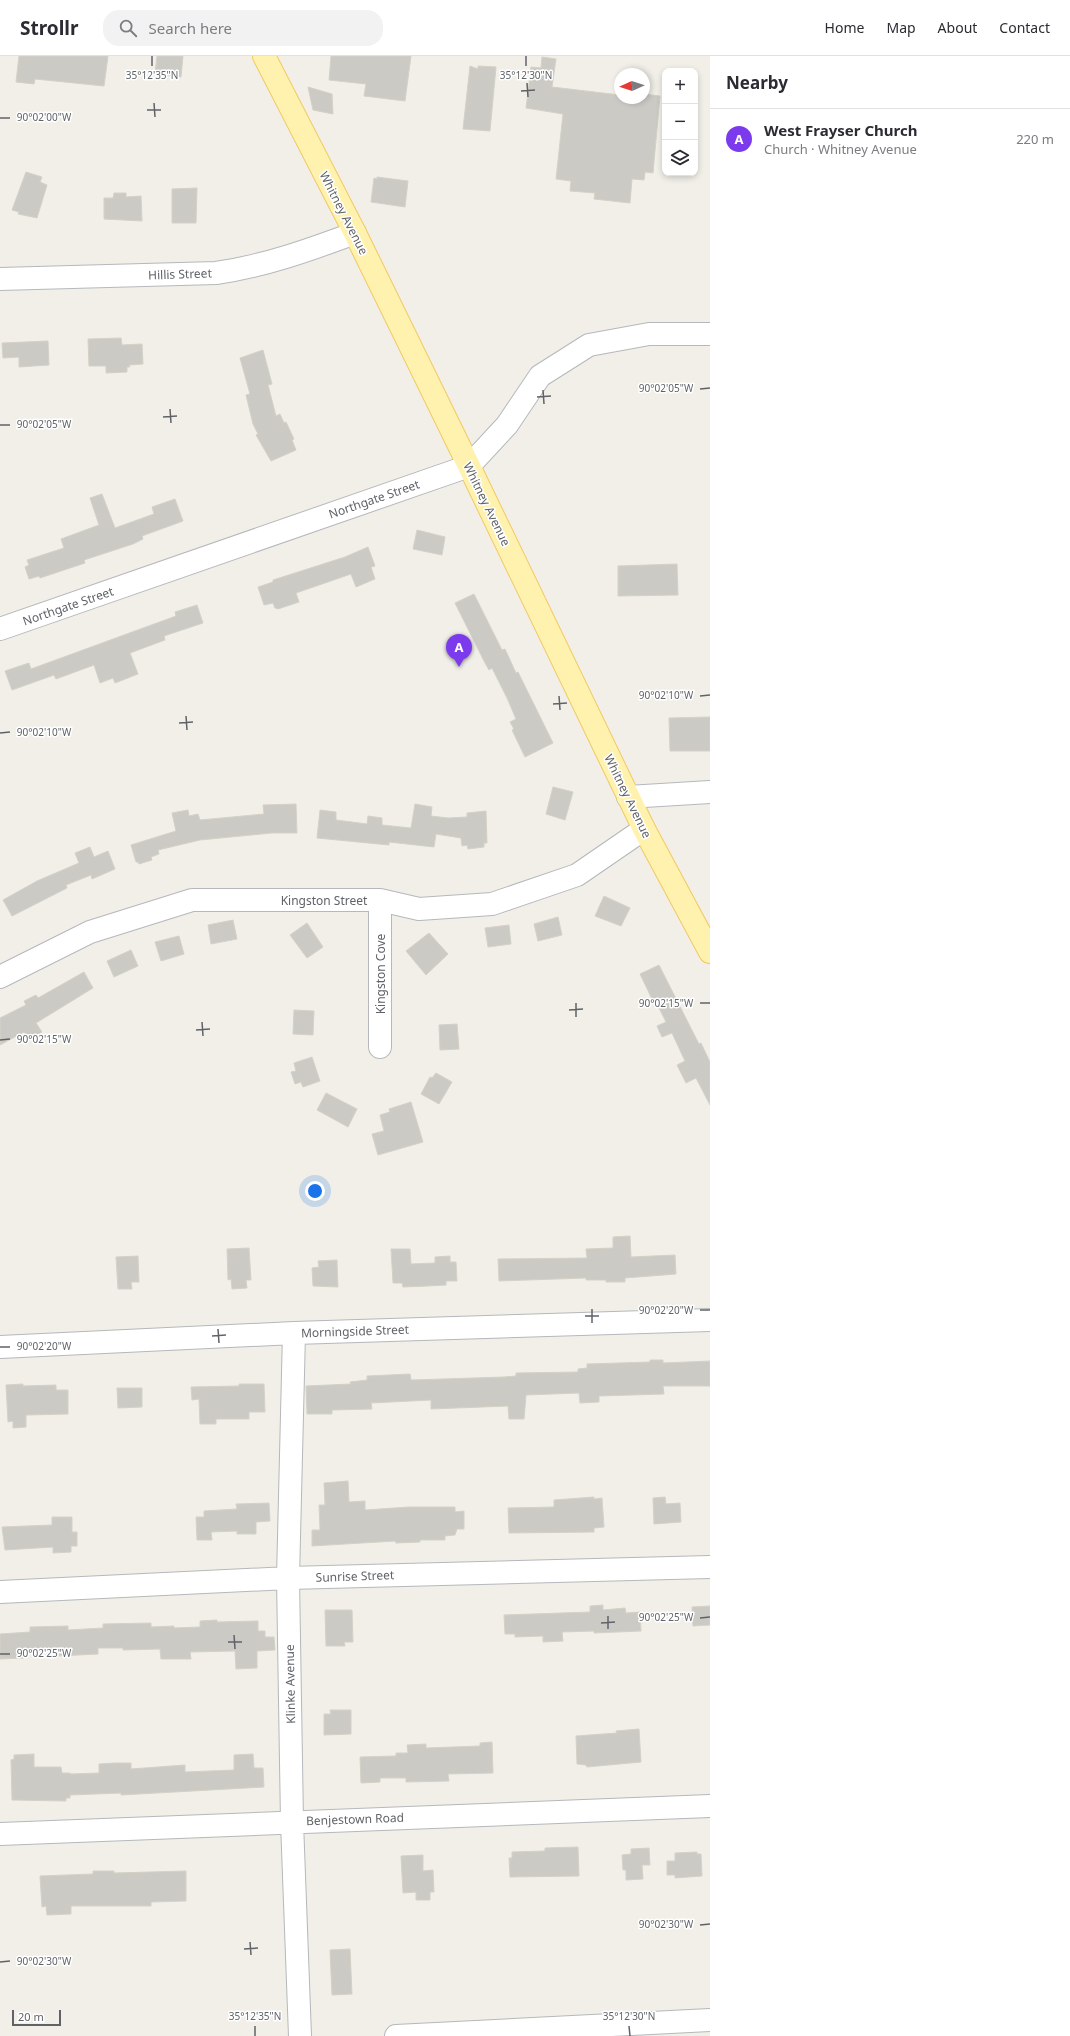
<!DOCTYPE html>
<meta charset="utf-8">
<style>
body{margin:0;font-family:"Noto Sans",sans-serif;background:#f2f2f3;color:#2b2b33}
.controls{position:absolute;right:12px;top:12px;display:grid;overflow:hidden;border-radius:8px;box-shadow:0 2px 6px #0003}
.controls button{width:36px;height:36px;display:grid;place-items:center;padding:0;border:0;border-bottom:1px solid #e1e1e2;background:#fff;color:#2b2b33;font:20px sans-serif}
.compass{position:absolute;left:614px;top:12px;width:36px;height:36px;border-radius:50%;background:#fff;box-shadow:0 2px 6px #0003;rotate:267deg}
.scale{position:absolute;left:12px;bottom:10px;width:49px;box-sizing:border-box;padding-left:4px;border:2px solid #5f6368;border-top:0;font-size:11px;line-height:14px;white-space:nowrap;color:#5f6368;-webkit-text-stroke:3px #fff;paint-order:stroke}
.you{position:absolute;left:315px;top:1135px;width:14px;height:14px;margin:-10px;border:3px solid #fff;border-radius:50%;background:#1a73e8;box-shadow:0 0 0 6px #1a73e833}
.badge{display:grid;place-items:center;width:26px;height:26px;border-radius:50%;background:#7c3aed;color:#fff;font-size:13px;font-weight:700}
.pin{position:absolute;translate:-50% -33px;filter:drop-shadow(0 1px 2px #0008)}
.pin::after{content:'';position:absolute;top:21px;width:14px;height:12px;background:inherit;clip-path:polygon(0 0,100% 0,50% 100%)}
.list{margin:0;padding:0;list-style:none}
h2{display:flex;justify-content:space-between;align-items:center;height:52px;margin:0;padding:0 16px;font-size:17px}
h2 small{font-size:13px;font-weight:400;color:#7c7c81}
.list li{display:grid;grid-template-columns:26px 1fr auto;gap:12px;align-items:center;box-sizing:border-box;height:60px;padding:0 16px;border-top:1px solid #e1e1e2}
.list b{display:block;font-size:15px;white-space:nowrap}
.list p{margin:0;font-size:13px;white-space:nowrap;color:#7c7c81}
.list em{font-size:13px;font-style:normal;color:#7c7c81}
.icon{flex:none;width:22px;height:22px;fill:none;stroke:currentColor;stroke-width:2;stroke-linecap:round;stroke-linejoin:round}
.map{position:relative;flex:none;width:710px;height:1980px;overflow:hidden}
header{display:flex;align-items:center;gap:24px;box-sizing:border-box;height:56px;padding:0 20px;background:#fff;border-bottom:1px solid #e1e1e2}
header strong{font-size:19px}
nav{display:flex;gap:22px;margin-inline-start:auto;font-size:14px}
.search{width:280px;height:36px;background:#f2f2f3;display:flex;align-items:center;gap:10px;box-sizing:border-box;padding:0 14px;border-radius:16px;color:#7c7c81;font-size:15px}
main{display:flex}
aside{flex:1;background:#fff}
.map>svg:first-child{display:block}
.building{fill:#cccac5;stroke:#d6d1c6}
.lines{fill:none;stroke-linecap:round;stroke-linejoin:round}
.minor-casing{stroke:#b5b8bc;stroke-width:24}
.major-casing{stroke:#f2c960;stroke-width:24}
.minor{stroke:#fff;stroke-width:22}
.major{stroke:#fff2af;stroke-width:22}
.ticks{fill:none;stroke:#5f6368;stroke-width:1.5}
.labels{text-anchor:middle;dominant-baseline:central;stroke-width:3;stroke-linejoin:round;paint-order:stroke}
.street-label{font-size:12px;fill:#5f6368;stroke:#fff}
.ticks-label{font-size:10px;text-anchor:middle;fill:#5f6368;stroke:#fff;stroke-width:3;stroke-linejoin:round;paint-order:stroke}
</style>
<header>
<strong>Strollr</strong>
<div class="search"><svg class="icon" aria-label="search" viewBox="0 0 24 24"><circle cx="10" cy="10" r="6"/><path d="M15 15l6 6"/></svg>Search here</div>
<nav><a>Home</a><a>Map</a><a>About</a><a>Contact</a></nav>
</header>
<main>
<div class="map">
<svg width="710" height="1980" viewBox="0 0 710 1980">
<rect width="100%" height="100%" fill="#f1efe8"/>
<path class="building" d="M19,0H108L104,30L35,23L34,28L16,26Z
M157,0H183L181,21L155,18Z
M331,0H411L405,45L364,40L366,28L329,24Z
M542,1L556,3L552,31L620,39V42H644V38L660,40L653,117L645,116L644,124L632,123L630,147L594,143L595,137L570,135L571,125L556,123L563,58L526,52L531,11L541,12Z
M470,10L478,13V10L496,11L490,75L463,73Z
M308,31L332,38L333,58L313,54Z
M26,116L42,121L40,126L47,129L37,162L18,158L19,156L12,154Z
M377,121L408,125L405,151L371,146L374,122L377,123Z
M197,132L196,167H172V133Z
M114,137H126V141L141,140L142,165L104,163V142H113Z
M121,282L122,289L142,288L143,308L129,309L130,311H127V316L106,317V310H89L88,283Z
M48,285L49,309L19,311V301L3,302L2,287Z
M263,294L272,328L268,329L276,360L280,358L284,367L286,366L294,383L292,384L296,394L271,405L256,379L258,378L253,368L246,339L250,338L240,302Z
M102,438L115,472L154,458L152,451L175,443L183,465L142,480L143,483L133,488L84,504L85,507L40,522L39,520L29,523L25,511L29,509L27,504L64,492L61,483L99,469L90,442Z
M417,474L445,481L442,499L413,493Z
M368,491L375,510L371,511L375,523L356,531L351,518L296,537L299,546L278,553L275,552L273,547L264,549L258,531L273,526V524L345,501Z
M677,508L678,539L618,540V510Z
M474,538L502,594L505,593L516,617L518,616L553,687L525,701L512,674L514,673L510,666L516,663L507,642L492,612L489,614L485,607L455,547Z
M197,549L203,567L164,580L165,584L130,597L138,618L115,627L113,622L100,627L94,609L56,623L54,619L12,634L5,615L29,607L31,613L176,560L175,556Z
M710,661V695H670L669,662Z
M553,731L573,736L565,764L546,758Z
M296,748L297,777H272L200,784L158,794L159,798L151,801L152,804L139,808L138,806H136L131,789L176,775L172,757L188,754L189,760L198,758L200,764L264,758L263,749Z
M415,748L432,751L431,760L448,762L467,761V757L486,755L487,787H484V791L468,793L467,789L462,790L461,782L436,778L434,791L389,786V789L317,782L320,754L336,756V764L367,768L368,760L382,762V769L411,772Z
M90,791L94,801L108,795L115,813L92,823L91,819L66,829L67,832L12,860L3,844L37,825L79,807L75,797Z
M604,840L630,852L621,870L595,860Z
M558,861L562,879L538,885L534,868Z
M233,864L237,883L211,888L208,869Z
M307,867L323,891L307,902L290,879Z
M509,869L511,888L488,891L485,872Z
M429,877L448,898L426,919L406,895Z
M179,880L184,898L161,905L155,886Z
M131,894L138,910L114,921L107,905Z
M659,909L699,988L701,987L710,1006V1049L696,1022L686,1027L677,1009L685,1005L672,977L662,981L657,970L666,966L654,942L652,943L640,918Z
M84,916L93,932L36,967L42,976L29,984L24,976L0,989V962L26,949L24,945L36,939L38,942Z
M294,954L314,955L313,979L293,978Z
M457,968L459,993L440,994L439,969Z
M312,1001L320,1025L303,1031L301,1026L295,1028L291,1016L296,1015L294,1007Z
M436,1017L452,1026L439,1048L421,1038L430,1021L432,1022Z
M326,1037L357,1053L348,1071L317,1054Z
M411,1046L423,1086L378,1099L372,1078L384,1075L380,1059L390,1056L389,1053Z
M630,1180L631,1201L675,1199L676,1218L625,1222V1226H606V1224H586V1222L499,1225L498,1203L587,1202L586,1193L613,1192V1181Z
M249,1192L251,1224H246L247,1232L232,1233L231,1223L228,1224L227,1193Z
M391,1193H410L411,1208L435,1207V1201L450,1200V1206H456L457,1225H446V1229L428,1230L403,1231L402,1227H393Z
M138,1200L139,1226H131L132,1233H118L116,1201Z
M337,1204L338,1231L313,1230L312,1212L319,1211L318,1205Z
M650,1304H663V1307L710,1305V1330H663L664,1338L599,1340V1346L580,1347L579,1337L526,1339L524,1363H509L508,1350L431,1353V1344L371,1347L372,1353L332,1354V1358H307L306,1330L351,1328L350,1326L367,1324V1320L410,1318L411,1324H412L504,1321L516,1320V1317L578,1316V1313L587,1312V1308L650,1306Z
M23,1328V1330L56,1329V1334H68V1358L26,1359V1371L13,1372V1365L8,1366L6,1329Z
M239,1328H264L265,1356H249V1363H216V1368H200L199,1343L192,1344L191,1331L239,1330Z
M117,1332H142V1351L118,1352Z
M348,1425L349,1446L365,1445V1454L409,1451H455V1456L464,1455V1473H457L455,1479L445,1480V1484H420V1486L396,1487L395,1485L312,1490V1474H320L319,1449H325L324,1427Z
M594,1441V1443L602,1442L604,1471L594,1472V1476L509,1477L508,1452L554,1451V1444Z
M665,1441L666,1448L680,1447L681,1466L654,1468L653,1442Z
M269,1447L270,1465L256,1466V1478H237V1475L211,1476L212,1484H197L196,1461H204V1455L237,1453L236,1448Z
M52,1461H72V1476H77V1490H71V1496L53,1497V1491L5,1494L2,1471L52,1469Z
M603,1549V1554L625,1552L626,1557L640,1556L641,1575L594,1577V1575L562,1576L563,1585L543,1586V1580L515,1581V1578H505L504,1559L590,1556V1550Z
M710,1550V1569L693,1570L692,1551Z
M325,1554H352L353,1586H344L345,1590H326Z
M217,1564V1566L258,1565V1575H265V1581H274L275,1594L257,1595V1612L236,1613L235,1595L190,1596L191,1603H161L160,1593L123,1594V1592H98V1598L58,1600V1595L24,1596V1602L0,1603V1578L30,1576V1571L68,1570V1574L103,1572V1568L151,1567V1571L174,1570V1572L200,1571V1565Z
M330,1654H351V1678L324,1679V1658H331Z
M639,1673L641,1706L587,1711L586,1709L577,1708L576,1680L617,1677L616,1675Z
M492,1686L493,1717L448,1718L449,1725L406,1726V1722H380V1726L361,1727L360,1701L396,1700V1697H408L407,1689L426,1688V1692L480,1690V1687Z
M34,1698V1711H61L62,1717H70V1718L99,1717V1708L115,1707H131V1713L185,1709V1716L234,1714V1699L253,1698L254,1712H263L264,1731L121,1739V1737L70,1739V1742H66V1745L12,1744L11,1704L14,1703V1699Z
M578,1791L579,1820L510,1821L509,1802H512V1796L545,1795V1792Z
M649,1792L650,1809H642L643,1823L626,1824V1814H623L622,1799L631,1798V1793Z
M697,1796V1798H701L702,1820L675,1822V1819H667V1805H675V1797Z
M423,1799V1815L433,1814L434,1836H430V1844H416V1836L403,1837L401,1800Z
M93,1815H114V1817L186,1815V1845L151,1846V1850H71V1858L47,1859L46,1850L42,1851L40,1820L93,1818Z
M350,1893L352,1938L332,1939L330,1894Z"/>
<g class="lines">
<g class="minor-casing">
<path id="minor" d="M0,223L216,217C265,210 309,194 355,177
M0,573L469,410L507,369L540,320L589,289L649,278H710
M628,741L710,736
M0,921L90,876L192,844H380L419,853L492,848L577,819L644,773
M380,991V844
M294,1277L288,1522L292,1766L300,1980
M0,1291L294,1277L710,1264
M0,1536L288,1522L710,1511
M0,1778L710,1750
M396,1980L710,1964"/>
</g>
<g class="major-casing">
<path id="major" d="M264,0L355,177L469,410L644,773L710,896"/>
</g>
<use href="#minor" class="minor"/>
<use href="#major" class="major"/>
</g>
<path class="ticks" d="M152,0V10M526,0V10M527,27L528,41M521,35L535,34M154,47L155,61M147,54H161M0,62H10M700,333L710,332M543,334L544,348M537,341L551,340M170,353L171,367M163,361L177,360M0,369H10M559,640L560,654M700,640L710,639M553,648L567,647M186,660L187,674M179,667L193,666M0,677L10,676M576,947V961M700,947H710M569,954L583,953M202,966L203,980M196,974L210,973M0,984L10,983M592,1253V1267M700,1254H710M585,1260H599M218,1273L219,1287M212,1280L226,1279M0,1291H10M608,1560V1573M700,1562L710,1561M601,1567L615,1566M234,1579L235,1593M228,1586H242M0,1598H10M700,1869L710,1868M250,1886L251,1899M244,1893L258,1892M0,1906L10,1905M255,1970V1980M629,1970L630,1980"/>
<g class="labels">
<g class="street-label">
<text transform="translate(344 157) rotate(63)">Whitney Avenue</text>
<text transform="translate(180 218) rotate(-2)">Hillis Street</text>
<text transform="translate(374 443) rotate(-19)">Northgate Street</text>
<text transform="translate(487 448) rotate(64)">Whitney Avenue</text>
<text transform="translate(68 550) rotate(-19)">Northgate Street</text>
<text transform="translate(628 740) rotate(64)">Whitney Avenue</text>
<text x="324" y="844">Kingston Street</text>
<text transform="translate(380 918) rotate(-90)">Kingston Cove</text>
<text transform="translate(355 1275) rotate(-2)">Morningside Street</text>
<text transform="translate(355 1520) rotate(-2)">Sunrise Street</text>
<text transform="translate(290 1628) rotate(-91)">Klinke Avenue</text>
<text transform="translate(355 1763) rotate(-2)">Benjestown Road</text>
</g>
</g>
<g class="ticks-label">
<text x="152" y="23">35°12'35"N</text>
<text x="526" y="23">35°12'30"N</text>
<text x="44" y="65">90°02'00"W</text>
<text x="666" y="336">90°02'05"W</text>
<text x="44" y="372">90°02'05"W</text>
<text x="666" y="643">90°02'10"W</text>
<text x="44" y="680">90°02'10"W</text>
<text x="666" y="951">90°02'15"W</text>
<text x="44" y="987">90°02'15"W</text>
<text x="666" y="1258">90°02'20"W</text>
<text x="44" y="1294">90°02'20"W</text>
<text x="666" y="1565">90°02'25"W</text>
<text x="44" y="1601">90°02'25"W</text>
<text x="666" y="1872">90°02'30"W</text>
<text x="44" y="1909">90°02'30"W</text>
<text x="255" y="1964">35°12'35"N</text>
<text x="629" y="1964">35°12'30"N</text>
</g>
</svg>
<div class="controls">
<button>+</button>
<button>−</button>
<button><svg class="icon" aria-label="layers" viewBox="0 0 24 24"><path d="M12 4l9 5-9 5-9-5zM3 14l9 5 9-5"/></svg></button>
</div>
<svg class="compass" viewBox="-18 -18 36 36"><path d="M0-13l5 13h-10z" fill="#e53935"/><path d="M0 13l5-13h-10z" fill="#7c7c81"/></svg>
<div class="scale">20 m</div>
<div class="you"></div>
<div class="pin badge" style="left:459px;top:611px">A</div>
</div>
<aside>
<h2>Nearby<small></small></h2>
<ul class="list">
<li><span class="badge">A</span><div><b>West Frayser Church</b><p>Church · Whitney Avenue</p></div><em>220 m</em></li>
</ul>
</aside>
</main>
